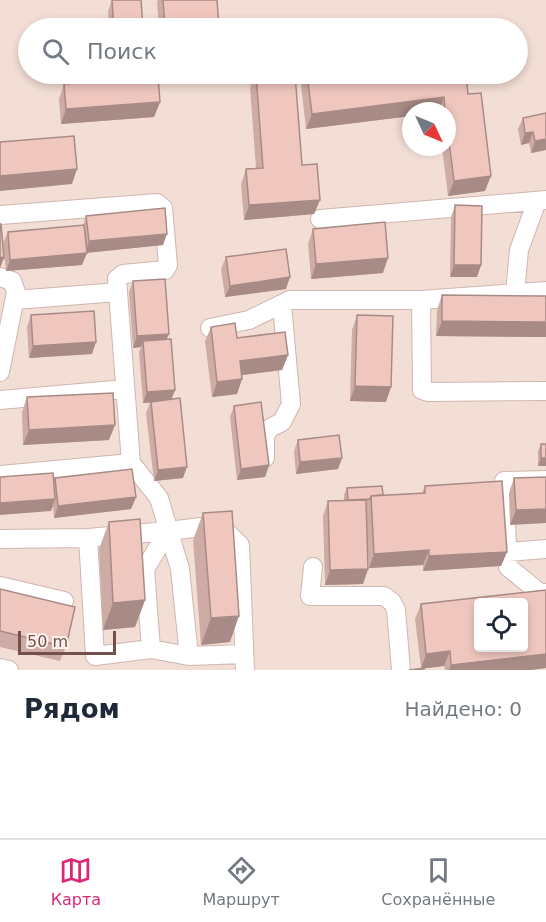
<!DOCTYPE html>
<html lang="ru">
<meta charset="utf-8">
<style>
body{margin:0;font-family:"DejaVu Sans",sans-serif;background:#f2f2f3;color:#1f2937}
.controls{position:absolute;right:18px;bottom:18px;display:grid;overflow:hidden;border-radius:6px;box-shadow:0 3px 9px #0003}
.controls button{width:54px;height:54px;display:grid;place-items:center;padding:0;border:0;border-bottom:2px solid #e0e1e3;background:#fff;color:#1f2937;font:30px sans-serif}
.compass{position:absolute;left:402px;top:102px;width:54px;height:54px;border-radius:50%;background:#fff;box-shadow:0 3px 9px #0003;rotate:134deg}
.scale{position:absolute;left:18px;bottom:15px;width:98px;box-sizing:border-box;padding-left:6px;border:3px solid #74504c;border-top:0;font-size:16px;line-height:21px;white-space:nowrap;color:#74504c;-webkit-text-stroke:4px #fef3ed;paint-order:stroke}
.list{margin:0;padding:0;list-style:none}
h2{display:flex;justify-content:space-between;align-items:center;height:78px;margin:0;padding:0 24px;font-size:26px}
h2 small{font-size:20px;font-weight:400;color:#747a83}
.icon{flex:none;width:33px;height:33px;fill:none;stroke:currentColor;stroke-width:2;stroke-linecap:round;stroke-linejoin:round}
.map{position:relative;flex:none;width:546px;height:670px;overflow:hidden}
.search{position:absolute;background:#fff;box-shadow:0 3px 9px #0003;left:18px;right:18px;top:18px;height:66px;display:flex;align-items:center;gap:15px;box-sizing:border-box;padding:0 21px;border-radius:33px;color:#747a83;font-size:22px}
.sheet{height:168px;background:#fff}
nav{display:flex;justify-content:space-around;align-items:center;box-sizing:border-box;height:84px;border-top:2px solid #e0e1e3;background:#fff;font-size:16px;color:#747a83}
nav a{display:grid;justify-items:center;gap:3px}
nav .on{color:#db2777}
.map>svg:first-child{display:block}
.residential{fill:#f3ded5;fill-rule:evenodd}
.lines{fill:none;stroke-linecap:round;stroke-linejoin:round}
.minor-casing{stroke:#cfb6b0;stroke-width:20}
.minor{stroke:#fff;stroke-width:18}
.wall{fill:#ceaba4}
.shaded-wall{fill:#a88b86}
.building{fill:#f0c7bf;stroke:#a88b86;stroke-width:1.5;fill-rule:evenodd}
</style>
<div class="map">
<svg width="546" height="670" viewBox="0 0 546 670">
<rect width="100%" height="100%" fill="#fbeee7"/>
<path class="residential" d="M0,0H546V670H0ZM28,28H518V74H28ZM411,111H447V147H411ZM478,602H524V648H478Z"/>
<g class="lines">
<g class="minor-casing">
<path id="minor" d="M0,215L157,203L163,208L168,265L165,270L123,274L117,279L131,463L0,475
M320,219L546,200
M0,277L12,281L16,292L0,372
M515,293L519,250L537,201
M15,300L118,292
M421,300L422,390L428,392L546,391
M210,328L249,320L290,300H421L546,291
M0,400L125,389
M265,458V435L270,428L282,422L291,404L282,305
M131,463L159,498L180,569L189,656L244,654
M546,480L504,481L508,567L540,593H546
M88,538L168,531
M0,539L88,538L95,656L151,649L145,569L168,531L219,525L240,545L245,670
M507,552L546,549
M313,567L310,596H384L392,602L396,610L401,670
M0,586L64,601
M151,649L189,656
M0,668L9,670"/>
</g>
<use href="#minor" class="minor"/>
</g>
<path class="wall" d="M112,0L143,28H109L108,11Z
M158,0H217L219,28H159L157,2Z
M255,74L320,200L314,214L244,220L241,184L246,169L256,168L250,88Z
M305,74H347V75L468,94L485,191L448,196L442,147H447V111H411V116L306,129L301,85Z
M64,84L160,102L154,117L61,124L59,99Z
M546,113V150L531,153L529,143L521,145L518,129L523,118Z
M455,205L481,265L477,277H450L451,217Z
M86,216L163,245L86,253L82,265L6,271L3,243L8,232L83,226Z
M313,229L383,273L311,279L308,244Z
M226,257L286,289L225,297L221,269Z
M133,281L167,339L175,390L171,399L183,478L154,481L146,413L150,403H143L139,352L141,347L133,348L129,292Z
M442,295L546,296V337L436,336L437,310Z
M31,315L92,354L29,358L27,327Z
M357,315L386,402L350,401L352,330Z
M211,327L237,338L288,355L282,370L242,375V379L237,394L212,397L205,341Z
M27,397L109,440L23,445L22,412Z
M234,406L269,465L265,477L237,480L230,417Z
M298,440L342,458L338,469L296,474L294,451Z
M541,444L546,466H538V451Z
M546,477L510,525L509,493L514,478Z
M55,478L136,497L131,509L54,518L53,506L51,511L54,481Z
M425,486L507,552L501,566L423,571V565L369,568L368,553V569L363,584L325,585L323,516L328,501H344V495L347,488L383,495L422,493Z
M203,513L230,642L201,645L193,540Z
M109,522L145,600L135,627L103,630L99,549Z
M0,589L66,647L60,661L0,647Z
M546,590V668L530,670H445L444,666L421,668L415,619L421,604Z"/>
<path class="shaded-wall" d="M444,97L439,111H411V116L306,129L312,114Z
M160,102L154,117L61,124L66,109Z
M533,132L529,143L521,145L525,133Z
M546,139V150L531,153L535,141Z
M77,169L72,184L0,191V176Z
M491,176L485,191L448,196L454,181Z
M320,200L314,214L244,220L249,205Z
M167,234L163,245L85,253L89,241Z
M87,253L82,265L6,271L10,260Z
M0,257L4,258L0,268Z
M388,258L383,273L311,279L316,264Z
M454,265H481L477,277H450Z
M290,277L286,289L225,297L230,286Z
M442,321L546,322V337L436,336Z
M169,334L164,345L143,341L141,347L133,348L137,336Z
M96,342L92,354L29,358L33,346Z
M288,355L282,370L235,376L240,361Z
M242,379L237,394L212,397L217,382Z
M355,386L391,387L386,402L350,401Z
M175,390L171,401L143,403L147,392Z
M115,425L109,440L23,445L29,430Z
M342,458L338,469L296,474L300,462Z
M541,458H546V466H538Z
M269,465L265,477L237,480L241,469Z
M187,467L183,478L154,481L158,470Z
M136,497L131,509L54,518L58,506Z
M55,499L51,511L0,515V503Z
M546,509V523L510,525L516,510Z
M429,550L423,565L369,568L374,554Z
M507,552L501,566L423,571L429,556Z
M368,569L363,584L325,585L330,570Z
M145,600L135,627L103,630L113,603Z
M239,616L230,642L201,645L211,618Z
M450,651L444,666L421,669L426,654Z
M546,654V668L530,670H449L451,665Z"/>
<path class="building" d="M112,0H141L143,28H114Z
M163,0H217L219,28H165Z
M256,74H295L302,165L317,164L320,200L249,205L246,169L263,168Z
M307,74H347V75L357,74H466L468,94L481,93L491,176L454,181L447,126V111H445L444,97L312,114Z
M158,77L160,102L66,109L64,84Z
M546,113V139L535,141L533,132L525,133L523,118Z
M74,136L77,169L0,176V142Z
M455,205L482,206L481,265H454Z
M165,208L167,234L89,241L86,216Z
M385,222L388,258L316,264L313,229Z
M0,224H1L4,258L0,257Z
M84,225L87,253L10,260L8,232Z
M286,249L290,277L230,286L226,257Z
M165,279L169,334L137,336L133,281Z
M442,295L546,296V322L442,321Z
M94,311L96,342L33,346L31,315Z
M357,315L393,316L391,387L355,386Z
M235,323L237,338L285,332L288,355L240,361L242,379L217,382L211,327Z
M171,339L175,390L147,392L143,341Z
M113,393L115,425L29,430L27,397Z
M180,398L187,467L158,470L151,402Z
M261,402L269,465L241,469L234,406Z
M339,435L342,458L300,462L298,440Z
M541,444H546V458H541Z
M132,469L136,497L58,506L55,478Z
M53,473L55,499L0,503V477Z
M546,477V509L516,510L514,478Z
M502,481L507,552L429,556V550L374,554L371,496L425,493V486Z
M382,486L383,495L371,496L370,499L348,500L347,488Z
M366,500L368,569L330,570L328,501Z
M232,511L239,616L211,618L203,513Z
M140,519L145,600L113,603L109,522Z
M0,589L75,607L66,647L0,631Z
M546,590V654L451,665L450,651L426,654L421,604ZM478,603H524V648H478Z
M424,668V670H409Z"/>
</svg>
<div class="controls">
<button><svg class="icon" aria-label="locate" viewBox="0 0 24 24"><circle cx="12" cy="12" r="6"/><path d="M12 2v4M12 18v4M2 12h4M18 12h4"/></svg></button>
</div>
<svg class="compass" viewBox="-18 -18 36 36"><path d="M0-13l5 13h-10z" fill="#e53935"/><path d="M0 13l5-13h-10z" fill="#747a83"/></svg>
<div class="scale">50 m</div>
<div class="search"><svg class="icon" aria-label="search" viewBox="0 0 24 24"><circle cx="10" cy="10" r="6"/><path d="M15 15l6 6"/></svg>Поиск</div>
</div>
<section class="sheet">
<h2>Рядом<small>Найдено: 0</small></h2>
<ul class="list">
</ul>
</section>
<nav>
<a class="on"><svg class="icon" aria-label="map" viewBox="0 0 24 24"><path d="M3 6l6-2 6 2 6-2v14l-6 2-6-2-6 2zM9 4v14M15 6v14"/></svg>Карта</a>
<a><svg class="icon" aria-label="directions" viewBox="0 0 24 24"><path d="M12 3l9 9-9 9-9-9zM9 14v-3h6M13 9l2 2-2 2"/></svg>Маршрут</a>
<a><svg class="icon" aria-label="saved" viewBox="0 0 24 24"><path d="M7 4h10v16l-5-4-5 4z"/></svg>Сохранённые</a>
</nav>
